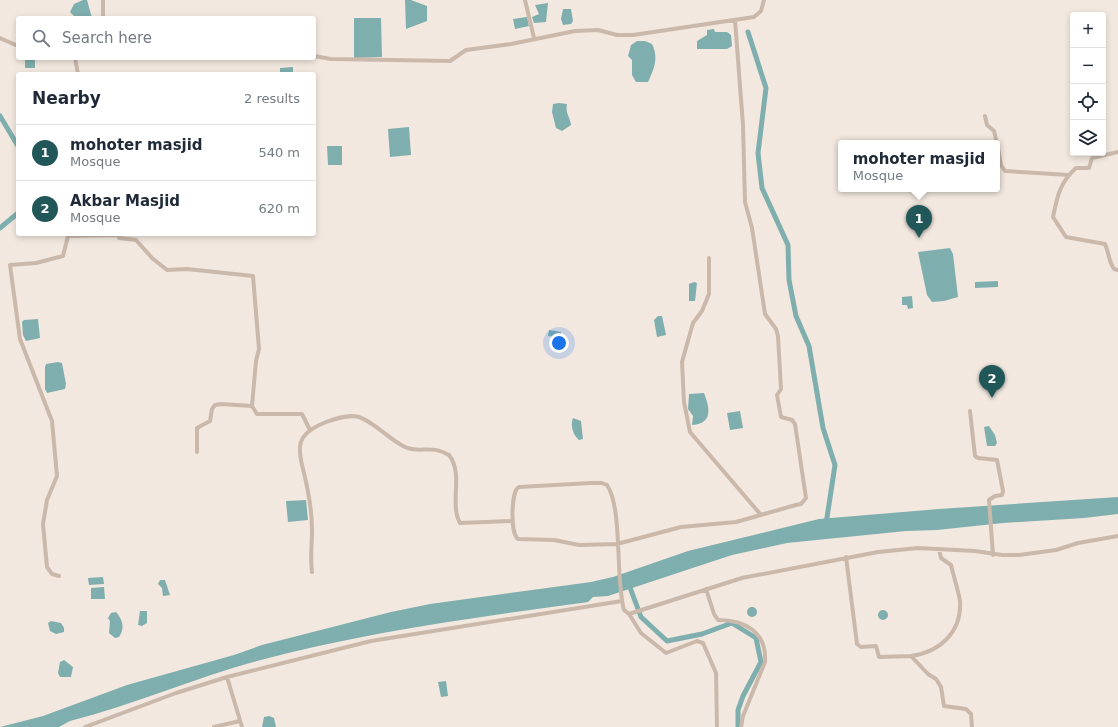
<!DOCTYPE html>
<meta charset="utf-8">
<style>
body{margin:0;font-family:"DejaVu Sans",sans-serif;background:#f6f6f7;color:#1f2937}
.controls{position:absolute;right:12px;top:12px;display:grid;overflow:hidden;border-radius:4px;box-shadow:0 2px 6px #0003}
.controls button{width:36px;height:36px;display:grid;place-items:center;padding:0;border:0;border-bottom:1px solid #e0e1e3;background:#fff;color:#1f2937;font:20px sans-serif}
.you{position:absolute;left:559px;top:343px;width:14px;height:14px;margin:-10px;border:3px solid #fff;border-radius:50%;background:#1a73e8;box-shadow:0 0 0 6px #1a73e833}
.badge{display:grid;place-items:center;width:26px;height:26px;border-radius:50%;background:#215758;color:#fff;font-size:13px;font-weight:700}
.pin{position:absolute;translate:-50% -33px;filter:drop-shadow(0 1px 2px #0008)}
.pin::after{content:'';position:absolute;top:21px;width:14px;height:12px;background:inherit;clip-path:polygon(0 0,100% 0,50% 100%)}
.popup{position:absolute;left:838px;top:140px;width:162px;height:52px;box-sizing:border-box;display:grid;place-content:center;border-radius:4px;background:#fff;filter:drop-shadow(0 1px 3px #0005);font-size:13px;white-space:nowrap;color:#747a83}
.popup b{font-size:15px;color:#1f2937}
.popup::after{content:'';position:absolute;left:50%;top:100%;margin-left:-8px;border:8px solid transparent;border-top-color:#fff}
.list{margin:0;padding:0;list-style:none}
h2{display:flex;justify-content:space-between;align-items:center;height:52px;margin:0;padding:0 16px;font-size:17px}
h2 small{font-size:13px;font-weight:400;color:#747a83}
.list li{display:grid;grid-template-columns:26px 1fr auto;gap:12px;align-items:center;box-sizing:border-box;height:56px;padding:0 16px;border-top:1px solid #e0e1e3}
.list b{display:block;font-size:15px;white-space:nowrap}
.list p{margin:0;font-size:13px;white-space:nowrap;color:#747a83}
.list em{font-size:13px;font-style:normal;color:#747a83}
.icon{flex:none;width:22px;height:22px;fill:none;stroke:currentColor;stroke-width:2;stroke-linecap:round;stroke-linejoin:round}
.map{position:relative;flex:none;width:1118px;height:727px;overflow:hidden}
.search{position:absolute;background:#fff;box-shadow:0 2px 6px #0003;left:16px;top:16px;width:300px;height:44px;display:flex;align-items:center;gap:10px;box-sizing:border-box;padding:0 14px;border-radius:4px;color:#747a83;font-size:15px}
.panel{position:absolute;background:#fff;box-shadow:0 2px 6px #0003;left:16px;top:72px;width:300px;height:164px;border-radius:4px}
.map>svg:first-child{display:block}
.water{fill:#7faeae}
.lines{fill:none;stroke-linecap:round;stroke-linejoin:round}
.canal{stroke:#7faeae;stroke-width:5}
.minor{stroke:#cab8ab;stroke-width:4}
</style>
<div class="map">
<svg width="1118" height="727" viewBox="0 0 1118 727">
<rect width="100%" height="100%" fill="#f2e8df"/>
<path class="water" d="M83,0H87L92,18H76L70,12L74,4Z
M405,0H411L427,6V21L406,29Z
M548,3L546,22L534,23L532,17L539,14L535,5Z
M563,9H571L573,21L571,24L563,25L561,19Z
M527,17L529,26L515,29L513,19Z
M354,18H381L382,57L354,58Z
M714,29L715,32H727L731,35L732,46L727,49H697V41L707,35V30Z
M637,41H645L652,44C659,58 654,69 648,82H636L632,75V60L628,56L631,45Z
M25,58H35V68H25Z
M293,67V74H280V68Z
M559,103L567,104C565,113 570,117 571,125L562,131L556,128L552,112L553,104Z
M409,127L411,155L390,157L388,129Z
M327,146H342V165H328Z
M950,248L953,254L958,297L944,301L932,302L927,295L918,252Z
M998,281V287L975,288V282Z
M694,282L697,283L695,301H689V284Z
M912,296L913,308L908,309L907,305H902V297Z
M658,316H662L666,335L657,337L654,320Z
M38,319L40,338L26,341L23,335L22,322L24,320Z
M549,330L561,332L560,338L548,336Z
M58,362L62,363L66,384L65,389L47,393L45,389V367L46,364Z
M704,393C710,408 713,424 692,425L693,416L688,409L689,394Z
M740,411L743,428L730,430L727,413Z
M573,418L581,421L583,439L579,440C573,435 570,426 573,418Z
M989,426L995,435L997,443L995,446H987L984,427Z
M1118,497V514L1084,518L1003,523L937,530L906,531L787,543L732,555L608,596L593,597L588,602C477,617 365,632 257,661C194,678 134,705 70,721L59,727H0L43,716L127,685L234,655L262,645L391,612L430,604L591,582L613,577L688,551L819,519L939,509Z
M306,500L308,520L288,522L286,501Z
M103,577L104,584L89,585L88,578Z
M160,580H165L170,595L163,596L162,588L158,584Z
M104,587L105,599H91V588Z
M747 612a5 5 0 1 1 10 0a5 5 0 1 1-10 0Z
M878 615a5 5 0 1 1 10 0a5 5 0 1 1-10 0Z
M140,611H147V623L142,626L138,625Z
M116,612C123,620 125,628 119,637L115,638L109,633L110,621L108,618L111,613Z
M51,621L61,623L64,628V632L56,634L50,631L48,623Z
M64,660L73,667L71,677H60L58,673L60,662Z
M446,681L448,696L441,697L438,682Z
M269,716L274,718L276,727H262L264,717Z"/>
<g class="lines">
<path class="canal" d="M748,32L766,88L758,153L762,188L788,245L789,280L796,316L809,346L823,428L835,465L826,524
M0,116L18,146
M0,228L18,213
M628,582L641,617L667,641L702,634L732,623L756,638L761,662L743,696L738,710V727"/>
<path class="minor" d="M103,0V18
M525,0L534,38
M0,38L18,46
M314,56L331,59L450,61L466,50L511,44L575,31L598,30L617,35H633L754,17L761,11L764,0
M75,58L78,74
M125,58H133
M985,116L987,125L994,131L997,143
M997,143L1001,165L1005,171L1069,175
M1118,152L1092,158L1089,168H1076C1060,182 1057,197 1053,217L1066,237L1105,244C1109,252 1108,260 1114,269L1118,270
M118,234L119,238L136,240L152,258L167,270L187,269L253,276L259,349L256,361L252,406L257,414H302L310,430
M709,258V294L702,311L693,323L682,362L684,402L690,432L761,515
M970,411L975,456L978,458L997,460L1003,491L1002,495L995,496L989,500L993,555
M197,452V428L210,421L212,409L215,405L221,404L252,406
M939,549L941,558L951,565C953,574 959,593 960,601C962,632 940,652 911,656L928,674L936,679L941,687L944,706L966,709L971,714L972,727
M846,557L857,644L861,647L876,646L879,657L911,656
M312,572C310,558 312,544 312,530C312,509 308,489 303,469C301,461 298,450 301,442C306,426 344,413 359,417C374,422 390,440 405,447C420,454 431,444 449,455C464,474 449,503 460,523L512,521
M59,576L52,574L47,567L43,524L47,500L57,476L52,421L20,339L10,265L36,263L63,256L68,236L118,235
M706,589L714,614L718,620C745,620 767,632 765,662L743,716L741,727
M629,614L742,578L878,552L918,548L975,551L1002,555H1019L1056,550L1078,543L1118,536
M227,677L242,727
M85,727L176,693L227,677L371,641L622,601
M214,727L240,721
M717,727L716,673L703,643L697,641L666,653L641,633L629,614L624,610C615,578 623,509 607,485L602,483H591L519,487C511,490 510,533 518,539L554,540L579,545L617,544L681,527L736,522L796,505L801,504L806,498L795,424L792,420L781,417L777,395L781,389L778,336L776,329L765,314L752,228L745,202L743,125L735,20"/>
</g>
</svg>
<div class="controls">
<button>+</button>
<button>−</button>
<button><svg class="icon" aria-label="locate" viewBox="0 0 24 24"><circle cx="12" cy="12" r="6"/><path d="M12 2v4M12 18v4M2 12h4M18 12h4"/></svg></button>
<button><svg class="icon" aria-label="layers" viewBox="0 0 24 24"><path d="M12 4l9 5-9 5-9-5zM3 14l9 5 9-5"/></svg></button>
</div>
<div class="you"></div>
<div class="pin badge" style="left:919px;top:238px">1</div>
<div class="popup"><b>mohoter masjid</b>Mosque</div>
<div class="pin badge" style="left:992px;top:398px">2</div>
<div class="search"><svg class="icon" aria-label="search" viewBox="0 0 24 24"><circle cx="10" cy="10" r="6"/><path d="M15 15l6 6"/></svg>Search here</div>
<section class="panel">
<h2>Nearby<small>2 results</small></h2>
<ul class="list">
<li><span class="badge">1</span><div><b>mohoter masjid</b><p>Mosque</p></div><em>540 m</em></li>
<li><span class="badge">2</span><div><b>Akbar Masjid</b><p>Mosque</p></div><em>620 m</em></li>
</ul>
</section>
</div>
